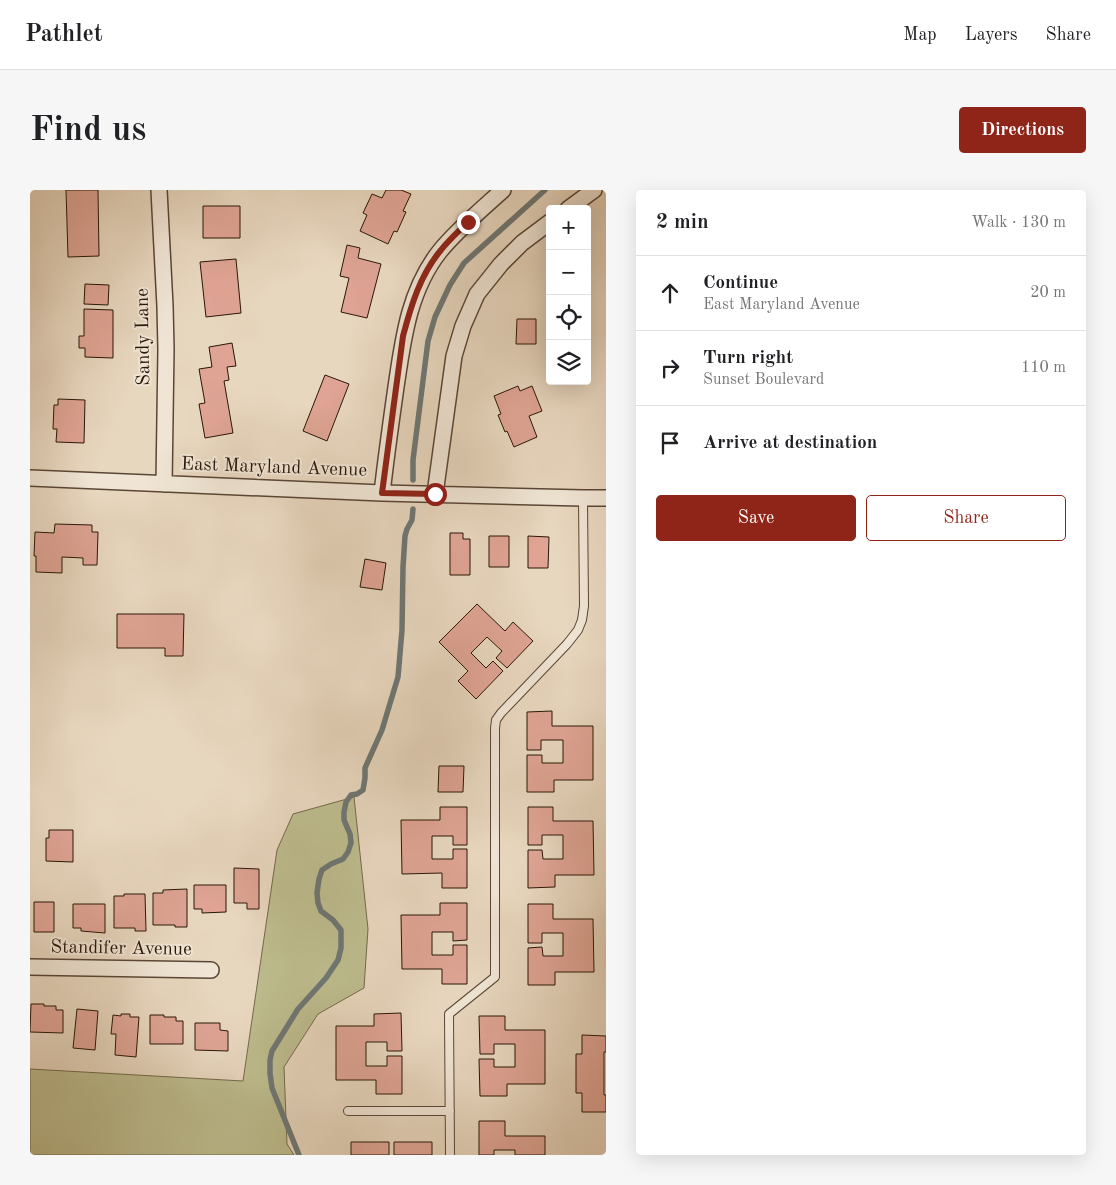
<!DOCTYPE html>
<meta charset="utf-8">
<style>
body{margin:0;font-family:"Old Standard TT",serif;background:#f6f6f6;color:#202124}
.controls{position:absolute;right:15px;top:15px;display:grid;overflow:hidden;border-radius:5px;box-shadow:0 5px 20px #0002}
.controls button{width:45px;height:45px;display:grid;place-items:center;padding:0;border:0;border-bottom:1px solid #e0e0e0;background:#fff;color:#202124;font:25px sans-serif}
.stop{position:absolute;width:15px;height:15px;margin:-11px;border:4px solid #8f2418;border-radius:50%;background:#fff}
.stop.end{background:#8f2418;border-color:#fff;box-shadow:0 1px 5px #0008}
.list{margin:0;padding:0;list-style:none}
h2{display:flex;justify-content:space-between;align-items:center;height:65px;margin:0;padding:0 20px;font-size:21px}
h2 small{font-size:16px;font-weight:400;color:#757577}
.list li{display:grid;grid-template-columns:32px 1fr auto;gap:15px;align-items:center;box-sizing:border-box;height:75px;padding:0 20px;border-top:1px solid #e0e0e0}
.list b{display:block;font-size:19px;white-space:nowrap}
.list p{margin:0;font-size:16px;white-space:nowrap;color:#757577}
.list em{font-size:16px;font-style:normal;color:#757577}
.actions{display:flex;gap:10px;padding:15px 20px}
.actions a{flex:1;padding:11px 0;border:1px solid #8f2418;border-radius:5px;text-align:center;font-size:18px;color:#8f2418}
.actions .main{background:#8f2418;color:#fff}
.icon{flex:none;width:28px;height:28px;fill:none;stroke:currentColor;stroke-width:2;stroke-linecap:round;stroke-linejoin:round}
.map{position:relative;flex:none;width:576px;height:965px;overflow:hidden;border-radius:5px}
header{display:flex;align-items:center;gap:30px;box-sizing:border-box;height:70px;padding:0 25px;background:#fff;border-bottom:1px solid #e0e0e0}
header strong{font-size:24px}
nav{display:flex;gap:28px;margin-inline-start:auto;font-size:18px}
.intro{display:flex;align-items:center;justify-content:space-between;box-sizing:border-box;height:120px;padding:0 30px}
h1{margin:0;font-size:35px}
.button{padding:12px 22px;border-radius:5px;background:#8f2418;color:#fff;font-size:18px;font-weight:700}
main{display:flex;gap:30px;padding:0 30px}
aside{flex:1;background:#fff;border-radius:5px;box-shadow:0 5px 20px #0002}
.map>svg:first-child{display:block}
.green{fill:#bdbc8e;stroke:#74694a}
.lines{fill:none;stroke-linecap:round;stroke-linejoin:round}
.stream{stroke:#6e7774;stroke-width:5.5}
.building{fill:#dfa494;stroke:#2a1607}
.lane-casing{stroke:#5a4635;stroke-width:10}
.street-casing{stroke:#5a4635;stroke-width:18}
.lane{stroke:#f0e5d5;stroke-width:8}
.street{stroke:#f0e5d5;stroke-width:15}
.route{stroke:#8f2418;stroke-width:6}
.labels{text-anchor:middle;dominant-baseline:central;stroke-width:4;stroke-linejoin:round;paint-order:stroke}
.street-label{font-size:19px;fill:#2a1607;stroke:#f0e5d5}
</style>
<header>
<strong>Pathlet</strong>
<nav><a>Map</a><a>Layers</a><a>Share</a></nav>
</header>
<div class="intro"><h1>Find us</h1><a class="button">Directions</a></div>
<main>
<div class="map">
<svg width="576" height="965" viewBox="0 0 576 965">
<rect width="100%" height="100%" fill="#e8d7bf"/>
<filter id="stains"><feTurbulence type="fractalNoise" baseFrequency=".004" numOctaves="4"/><feColorMatrix values="0 0 0 0 .2 0 0 0 0 .09 0 0 0 0 .02 0 0 0 .5 -.17"/></filter>
<radialGradient id="worn" r=".72"><stop offset=".6" stop-color="#630" stop-opacity="0"/><stop offset="1" stop-color="#630" stop-opacity=".3"/></radialGradient>
<path class="green" d="M324,607L338,739L334,798L288,824L254,877L257,954L264,965H0V879L213,891L247,660L263,624Z"/>
<g class="lines">
<path class="stream" d="M383,290V270L398,151L405,127L420,95L434,73L515,0
M269,965L242,898L240,883V870L242,861L268,819L296,788L308,770L311,758V740L303,730L291,721L288,713L287,703L289,689L292,680L301,674L313,669L318,662L321,653L320,644L314,630V622L316,612L321,605L327,604L333,600L335,588V578L352,540L368,487L372,440L373,377L375,346L377,339L382,330L383,319"/>
</g>
<path class="building" d="M36,0H68L69,66L38,67Z
M356,0H371L381,4L373,21L376,22L367,42L364,41L358,54L330,41L337,25L333,23L342,4L352,8Z
M173,16H210V48H173Z
M317,55L330,58L328,68L351,74L337,128L311,122L319,88L310,86Z
M206,69L211,123L176,127L170,72Z
M55,94L79,95L78,115L54,114Z
M54,119L83,120V168L55,167V158H49V146H54Z
M487,129H506V154H486Z
M202,153L206,176L197,177L199,190L194,191L203,243L175,248L169,214L175,213L169,179L182,177L179,157Z
M295,185L319,194L297,251L273,241Z
M488,196L490,201L502,196L512,221L499,226L507,247L484,257L477,241L475,242L468,225L471,224L464,206Z
M28,209L55,210L54,253L26,252L27,239H23L24,215H28Z
M25,334L62,335V342H68L67,375H53V368L32,367V383L6,382V366H4L5,342L24,343Z
M420,343H433V349H440V385H420Z
M459,346H479V377H459Z
M498,346L519,347L518,378H498Z
M335,369L356,373L352,400L330,397Z
M447,414L475,441L483,432L503,451L477,478L466,468L472,461L457,447L441,463L456,478L463,471L473,481L446,509L428,491L438,481L409,452Z
M87,424H154L153,466H135V458H87Z
M522,521V536H563V590H524V602H497V565H512V573H533V550H511V560H497V522Z
M409,576H434L433,602H408Z
M410,617H437V655H423V646H402V669H423V659H437V698H412V683L372,684L371,630H410Z
M498,617H523V631H563L564,685H525V697L498,698V660H512L513,669H533V645H512V655H498Z
M19,640H43V672L16,671V648H19Z
M204,678L229,679V719H217V713H204Z
M164,695H196V722L172,723V719H164Z
M157,699V737H145V735H123V703H133V700Z
M94,704H115L116,741H105V738H84V706H94Z
M4,712H24V742H4Z
M410,713H437V750L423,751V742H402V765H423V755H437V794H412V779H372L371,725H410Z
M43,714H75V743L51,741V738H43Z
M498,714H523V729H563L564,782H525V795H498V758L512,757L513,766H533V743H512V753H498Z
M1,814H14V816H26V820H33V843L0,842Z
M47,819L68,821L65,860L43,858Z
M371,823L372,861H357V852H336V876H357V866H372V904H346V890H306V836H344V824Z
M91,824H100V827H109L106,867L85,865L86,844H81L83,825L91,826Z
M120,825H134V827H146V831H153V854H120Z
M449,826H475V840H515V894H477V906H450L449,869H464V877H485V854H464V864H450Z
M165,833H190V840L198,841V861L165,860Z
M552,845L576,846V862H574V905H576V922H552V903H546V864H552Z
M449,931H475V946H515V965H485V960H464V965H449Z
M321,952H359V965H321Z
M364,952H402V965H364Z"/>
<g class="lines">
<g class="lane-casing">
<path id="lane" d="M318,921H420
M420,965L419,824L465,787V538L466,530L471,523L537,454L548,440L552,430L554,416L553,308"/>
</g>
<g class="street-casing">
<path id="street" d="M129,0L135,116L136,159L134,294
M538,19L564,0
M0,288L352,303L553,308H576
M352,303C356,268 361,232 366,197C373,149 379,100 410,61C427,40 452,19 473,0
M405,304L424,166L433,136L447,104L471,74L492,53L520,32
M0,777L181,780"/>
</g>
<use href="#lane" class="lane"/>
<use href="#street" class="street"/>
</g>
<g class="lines">
<path class="route" d="M405,304L352,303L373,146C381,116 390,85 411,60C419,50 429,41 438,32"/>
</g>
<g class="labels">
<g class="street-label">
<text transform="translate(114 147) rotate(-91)">Sandy Lane</text>
<text transform="translate(244 278) rotate(2)">East Maryland Avenue</text>
<text transform="translate(91 759) rotate(1)">Standifer Avenue</text>
</g>
</g>
<rect width="100%" height="100%" filter="url(#stains)"/>
<rect width="100%" height="100%" fill="url(#worn)"/>
</svg>
<div class="controls">
<button>+</button>
<button>−</button>
<button><svg class="icon" aria-label="locate" viewBox="0 0 24 24"><circle cx="12" cy="12" r="6"/><path d="M12 2v4M12 18v4M2 12h4M18 12h4"/></svg></button>
<button><svg class="icon" aria-label="layers" viewBox="0 0 24 24"><path d="M12 4l9 5-9 5-9-5zM3 14l9 5 9-5"/></svg></button>
</div>
<div class="stop" style="left:405px;top:304px"></div>
<div class="stop end" style="left:438px;top:32px"></div>
</div>
<aside>
<h2>2 min<small>Walk · 130 m</small></h2>
<ul class="list">
<li><svg class="icon" aria-label="ahead" viewBox="0 0 24 24"><path d="M12 20V5M6 11l6-6 6 6"/></svg><div><b>Continue</b><p>East Maryland Avenue</p></div><em>20 m</em></li>
<li><svg class="icon" aria-label="right" viewBox="0 0 24 24"><path d="M7 20v-9h11M14 6l5 5-5 5"/></svg><div><b>Turn right</b><p>Sunset Boulevard</p></div><em>110 m</em></li>
<li><svg class="icon" aria-label="arrive" viewBox="0 0 24 24"><path d="M6 21V4h12l-3 4 3 4H6"/></svg><div><b>Arrive at destination</b></div></li>
</ul>
<div class="actions"><a class="main">Save</a><a>Share</a></div>
</aside>
</main>
